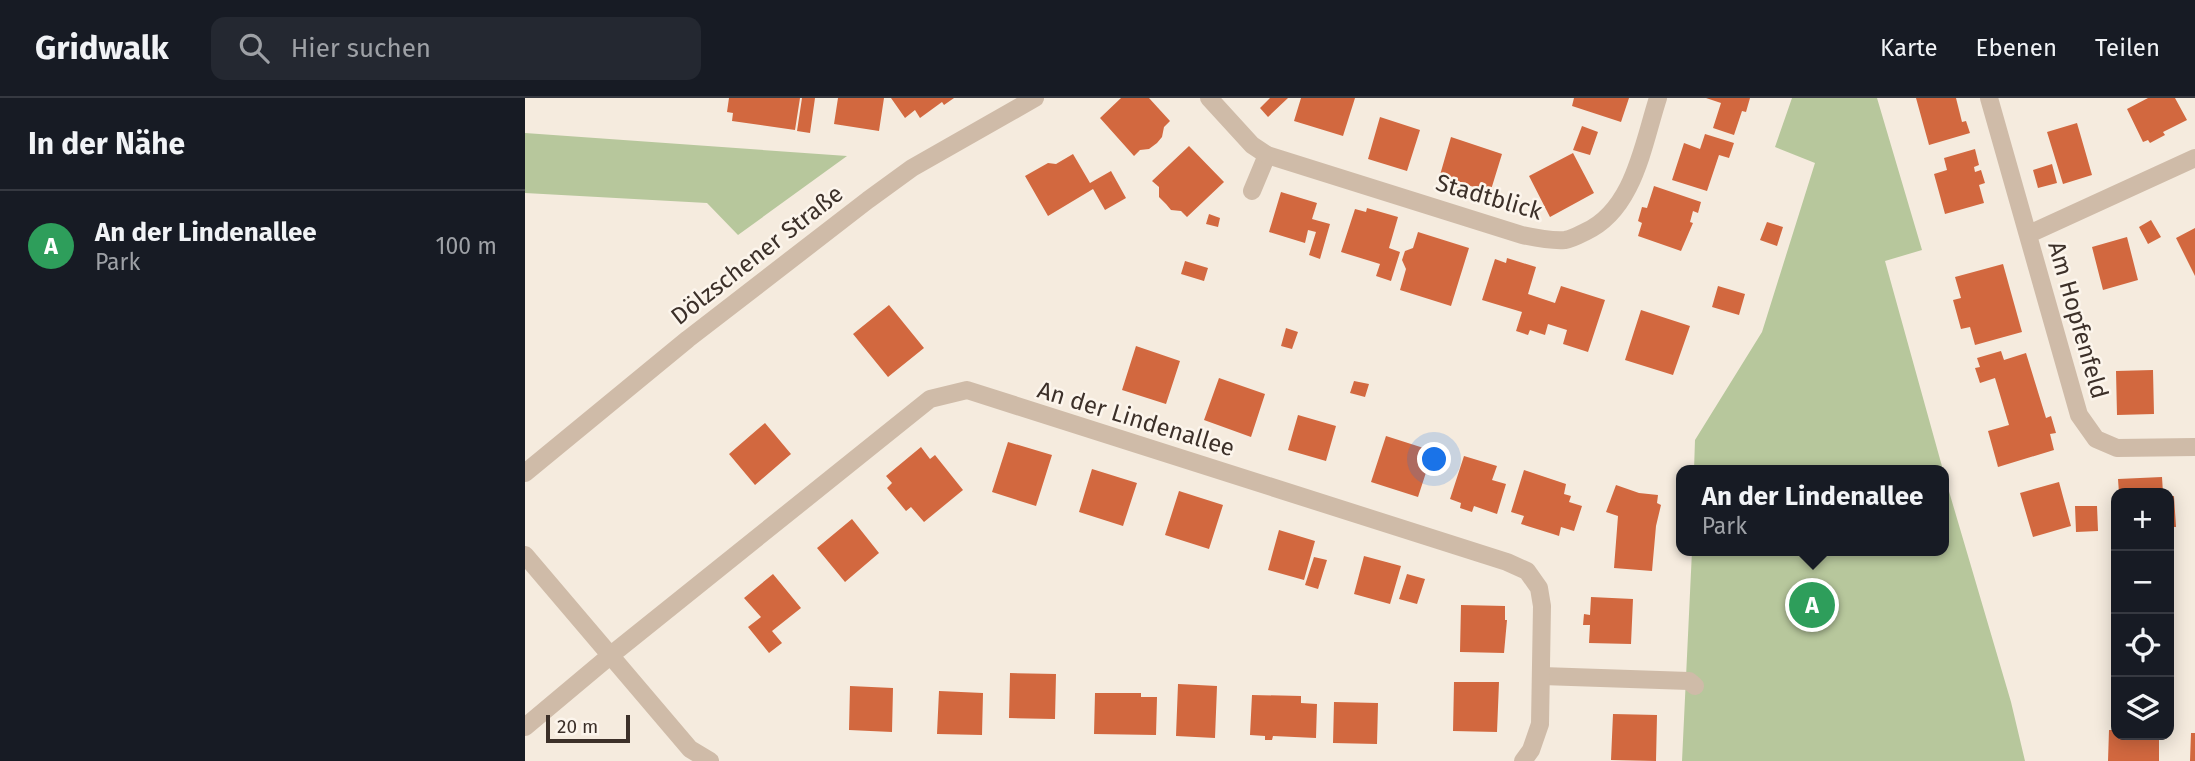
<!DOCTYPE html>
<html lang="de">
<meta charset="utf-8">
<style>
body{margin:0;font-family:"Fira Sans",sans-serif;background:#242831;color:#f1f3f6}
.controls{position:absolute;right:21px;bottom:21px;display:grid;overflow:hidden;border-radius:14px;box-shadow:0 4px 18px #0003}
.controls button{width:63px;height:63px;display:grid;place-items:center;padding:0;border:0;border-bottom:2px solid #363941;background:#171b24;color:#f1f3f6;font:35px sans-serif}
.scale{position:absolute;left:21px;bottom:18px;width:84px;box-sizing:border-box;padding-left:7px;border:4px solid #3c3029;border-top:0;font-size:19px;line-height:24px;white-space:nowrap;color:#3c3029;-webkit-text-stroke:5px #fcf5ec;paint-order:stroke}
.you{position:absolute;left:910px;top:362px;width:24px;height:24px;margin:-18px;border:5px solid #fff;border-radius:50%;background:#1a73e8;box-shadow:0 0 0 10px #1a73e833}
.badge{display:grid;place-items:center;width:46px;height:46px;border-radius:50%;background:#b45309;color:#fff;font-size:23px;font-weight:700}
.pin{position:absolute;translate:-50% -50%;border:4px solid #fff;box-shadow:0 2px 7px #0006}
.popup{position:absolute;left:1151px;top:367px;width:273px;height:91px;box-sizing:border-box;display:grid;place-content:center;border-radius:14px;background:#171b24;filter:drop-shadow(0 2px 5px #0005);font-size:23px;white-space:nowrap;color:#9ea1a6}
.popup b{font-size:26px;color:#f1f3f6}
.popup::after{content:'';position:absolute;left:50%;top:100%;margin-left:-14px;border:14px solid transparent;border-top-color:#171b24}
.list{margin:0;padding:0;list-style:none}
h2{display:flex;justify-content:space-between;align-items:center;height:91px;margin:0;padding:0 28px;font-size:30px}
h2 small{font-size:23px;font-weight:400;color:#9ea1a6}
.list li{display:grid;grid-template-columns:46px 1fr auto;gap:21px;align-items:center;box-sizing:border-box;height:112px;padding:0 28px;border-top:2px solid #363941}
.list b{display:block;font-size:26px;white-space:nowrap}
.list p{margin:0;font-size:23px;white-space:nowrap;color:#9ea1a6}
.list em{font-size:23px;font-style:normal;color:#9ea1a6}
.icon{flex:none;width:38px;height:38px;fill:none;stroke:currentColor;stroke-width:2;stroke-linecap:round;stroke-linejoin:round}
.map{position:relative;flex:none;width:1670px;height:663px;overflow:hidden}
header{display:flex;align-items:center;gap:42px;box-sizing:border-box;height:98px;padding:0 35px;background:#171b24;border-bottom:2px solid #363941}
header strong{font-size:33px}
nav{display:flex;gap:38px;margin-inline-start:auto;font-size:24px}
.search{width:490px;height:63px;background:#242831;display:flex;align-items:center;gap:18px;box-sizing:border-box;padding:0 24px;border-radius:14px;color:#9ea1a6;font-size:26px}
main{display:flex}
aside{flex:1;background:#171b24}
.map>svg:first-child{display:block}
.green{fill:#b7c79c}
.building{fill:#d2683f}
.lines{fill:none;stroke-linecap:round;stroke-linejoin:round}
.service{stroke:#cfbba8;stroke-width:18}
.minor{stroke:#cfbba8;stroke-width:18}
.tertiary{stroke:#cfbba8;stroke-width:18}
.labels{text-anchor:middle;dominant-baseline:central;stroke-width:5;stroke-linejoin:round;paint-order:stroke}
.street-label{font-size:24px;fill:#3c3029;stroke:#fcf5ec}
</style>
<header>
<strong>Gridwalk</strong>
<div class="search"><svg class="icon" aria-label="search" viewBox="0 0 24 24"><circle cx="10" cy="10" r="6"/><path d="M15 15l6 6"/></svg>Hier suchen</div>
<nav><a>Karte</a><a>Ebenen</a><a>Teilen</a></nav>
</header>
<main>
<aside>
<h2>In der Nähe<small></small></h2>
<ul class="list">
<li><span class="badge" style="background:#2e9e5b">A</span><div><b>An der Lindenallee</b><p>Park</p></div><em>100 m</em></li>
</ul>
</aside>
<div class="map">
<svg width="1670" height="663" viewBox="0 0 1670 663">
<rect width="100%" height="100%" fill="#f5ebde"/>
<path class="green" d="M1267,0H1352L1397,152L1360,163L1418,372H1169L1170,342L1237,234L1290,65L1250,49Z
M0,35L322,58L213,137L182,105L0,95Z
M1418,373L1486,604L1500,663H1157L1167,453H1418Z"/>
<path class="building" d="M204,0H275L270,32L207,23L208,15L202,14Z
M277,0H290L285,35L272,33Z
M313,0H359L354,33L309,26Z
M366,0H429L419,7L417,4L395,20L390,12L380,20Z
M596,0H624L645,23L639,29L637,39L632,45L624,51L615,52L609,58L575,20Z
M745,0H763L743,19L735,10Z
M776,0H830L818,38L769,23Z
M1049,0H1104L1096,24L1047,8Z
M1181,0H1225L1221,14L1217,13L1209,37L1188,30L1196,5Z
M1391,0H1431L1437,24L1441,23L1445,35L1404,47Z
M1623,0H1650L1662,22L1638,34L1640,37L1625,45L1623,42L1618,44L1602,11Z
M855,19L895,32L882,73L843,61Z
M1552,25L1567,77L1538,86L1522,34Z
M1057,28L1073,34L1065,57L1048,52Z
M1180,36L1209,45L1204,60L1194,57L1182,93L1147,82L1159,45L1175,51Z
M926,39L977,56L965,95L943,87L941,92L925,87L926,80L915,77Z
M664,48L699,84L662,119L656,113L646,112L641,106L634,99V89L627,83Z
M1450,51L1454,67L1449,69L1450,74L1456,72L1460,85L1454,87L1459,105L1420,116L1409,76L1422,72L1419,60Z
M1048,55L1069,95L1025,119L1004,78Z
M548,56L565,85L586,73L601,100L580,112L568,91L523,118L500,78L523,65L531,66Z
M1527,66L1532,85L1513,90L1508,72Z
M1129,88L1176,104L1173,115L1168,113L1165,124L1168,125L1156,153L1113,138L1117,125L1113,123L1117,109L1122,110Z
M756,94L792,105L787,121L805,126L795,161L784,157L791,134L783,132L780,145L744,134Z
M842,110L873,119L864,150L875,154L866,183L851,178L855,166L816,154L830,111L841,114Z
M684,116L695,120L693,129L681,126Z
M1626,122L1636,139L1623,146L1614,129Z
M1242,124L1258,129L1252,148L1235,142Z
M1670,130V178L1651,140Z
M893,134L944,150L926,208L875,192L881,171L877,162L880,153L888,150Z
M1602,139L1613,182L1578,192L1567,149Z
M982,160L1011,169L1003,196L1030,205L1036,188L1080,202L1063,254L1038,246L1042,232L1023,226L1020,237L1005,232L1003,237L991,233L997,214L957,202L970,161L981,165Z
M660,163L683,170L679,183L656,176Z
M1478,166L1497,234L1450,247L1445,229L1436,231L1428,202L1436,200L1430,179Z
M1193,188L1220,196L1214,217L1187,209Z
M364,207L399,250L363,279L328,236Z
M1116,212L1165,228L1148,277L1100,262Z
M761,230L773,234L767,251L756,248Z
M611,248L655,263L641,306L597,292Z
M1476,253L1479,262L1501,255L1521,320L1526,318L1531,335L1525,336L1529,352L1473,369L1463,333L1484,327L1470,280L1455,285L1450,270L1455,269L1452,260Z
M1628,272L1629,316L1592,317L1591,273Z
M694,280L740,296L726,339L679,322Z
M829,283L844,286L840,299L825,295Z
M773,317L811,328L801,363L763,352Z
M240,325L266,356L230,387L204,356Z
M861,338L908,353L893,399L846,384Z
M483,344L527,357L511,408L467,394Z
M396,349L405,361L410,357L438,392L399,424L386,409L381,413L362,390L367,385L361,378Z
M939,358L972,368L967,382L981,386L972,416L949,408L947,414L935,410L936,405L925,401Z
M567,371L612,385L598,428L554,414Z
M999,372L1041,386L1039,396L1046,398L1044,404L1057,408L1049,433L1036,429L1034,438L1028,436L996,426L999,418L986,414Z
M1637,379L1638,395H1594L1593,381Z
M1534,384L1546,428L1508,439L1495,395Z
M1091,387L1114,395L1133,397L1132,405L1136,407L1131,428L1127,473L1089,470L1093,418L1081,414Z
M654,393L698,407L684,451L640,437Z
M1644,398H1649L1651,429H1644Z
M1550,408H1572L1573,433L1551,434Z
M327,421L354,455L320,484L292,450Z
M754,432L790,443L779,482L743,472Z
M839,458L876,468L865,506L829,496Z
M789,459L802,462L793,491L780,487Z
M248,476L276,510L247,533L257,545L244,555L223,529L236,519L219,500Z
M882,476L900,481L892,506L874,501Z
M1066,499L1108,501L1106,546L1064,545L1065,527H1058L1059,516L1065,517Z
M936,507L980,508V522H982L979,555L935,554Z
M485,575L531,576L530,621L484,620Z
M929,584H974L972,634L928,633Z
M653,586L692,588L690,640L651,638Z
M325,588L368,590L367,634L324,632Z
M414,593L458,595L457,637L412,636Z
M570,595H616V599H632L631,637L569,636Z
M727,597L776,598V605L792,606L791,640L748,638L747,642H740V638L725,637Z
M809,604L853,605L852,646L808,645Z
M1088,616L1132,617L1131,663L1086,662Z
M1584,632H1591V637H1634V663H1583Z
M1666,635H1670V663H1665Z"/>
<g class="lines">
<path class="service" d="M727,93L742,57
M1017,578L1164,583L1170,588"/>
<path class="minor" d="M684,0L727,47L742,57L997,137C1011,140 1026,143 1040,142C1047,141 1054,137 1060,134C1109,112 1118,46 1133,0
M1464,0L1554,317L1571,341L1592,350L1670,349
M1504,136L1670,60
M0,457L165,651L185,663
M0,629L86,557L405,301L442,292L982,464L1002,473L1014,490L1017,508L1015,626L1006,652L998,663"/>
<path class="tertiary" d="M0,375L163,241L343,102L387,70L510,0"/>
</g>
<g class="labels">
<g class="street-label">
<text transform="translate(964 99) rotate(16)">Stadtblick</text>
<text transform="translate(232 157) rotate(-38)">Dölzschener Straße</text>
<text transform="translate(1553 222) rotate(74)">Am Hopfenfeld</text>
<text transform="translate(611 321) rotate(17)">An der Lindenallee</text>
</g>
</g>
</svg>
<div class="controls">
<button>+</button>
<button>−</button>
<button><svg class="icon" aria-label="locate" viewBox="0 0 24 24"><circle cx="12" cy="12" r="6"/><path d="M12 2v4M12 18v4M2 12h4M18 12h4"/></svg></button>
<button><svg class="icon" aria-label="layers" viewBox="0 0 24 24"><path d="M12 4l9 5-9 5-9-5zM3 14l9 5 9-5"/></svg></button>
</div>
<div class="scale">20 m</div>
<div class="you"></div>
<div class="pin badge" style="left:1287px;top:507px;background:#2e9e5b">A</div>
<div class="popup"><b>An der Lindenallee</b>Park</div>
</div>
</main>
